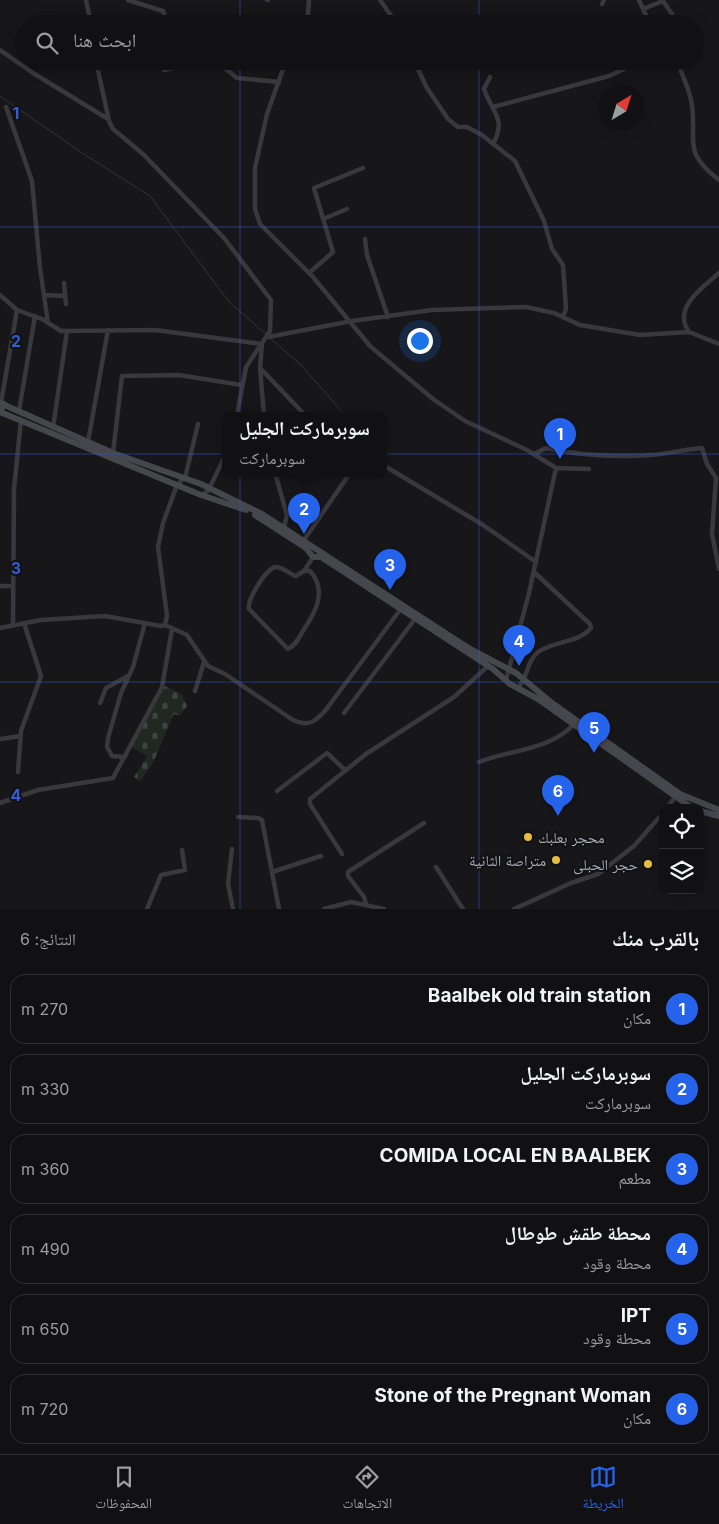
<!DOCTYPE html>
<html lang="ar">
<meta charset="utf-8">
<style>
body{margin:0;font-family:Inter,"Noto Naskh Arabic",sans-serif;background:#1e1e20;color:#f1f3f6;direction:rtl}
.controls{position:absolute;right:15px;bottom:15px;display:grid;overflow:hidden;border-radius:10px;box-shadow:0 2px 12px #0003}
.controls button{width:45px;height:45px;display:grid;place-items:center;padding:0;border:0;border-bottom:1px solid #303032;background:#111012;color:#f1f3f6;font:25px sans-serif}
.compass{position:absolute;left:599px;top:85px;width:45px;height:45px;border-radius:50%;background:#111012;box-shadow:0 2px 12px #0003;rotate:38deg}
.you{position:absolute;left:419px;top:340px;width:18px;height:18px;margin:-12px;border:4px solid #fff;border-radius:50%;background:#1a73e8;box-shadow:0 0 0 8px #1a73e833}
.badge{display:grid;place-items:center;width:32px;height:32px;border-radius:50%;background:#2563eb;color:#fff;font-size:16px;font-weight:700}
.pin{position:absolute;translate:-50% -41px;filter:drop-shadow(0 1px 2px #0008)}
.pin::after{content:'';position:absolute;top:26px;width:18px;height:15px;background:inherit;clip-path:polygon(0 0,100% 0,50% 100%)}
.popup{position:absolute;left:222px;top:412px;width:165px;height:65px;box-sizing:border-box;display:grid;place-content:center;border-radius:10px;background:#111012;filter:drop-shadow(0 1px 4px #0005);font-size:16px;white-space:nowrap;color:#9c9d9f}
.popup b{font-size:19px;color:#f1f3f6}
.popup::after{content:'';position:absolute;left:50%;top:100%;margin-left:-10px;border:10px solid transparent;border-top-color:#111012}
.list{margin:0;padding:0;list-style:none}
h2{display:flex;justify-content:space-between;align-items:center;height:65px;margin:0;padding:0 20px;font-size:21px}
h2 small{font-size:16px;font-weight:400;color:#9c9d9f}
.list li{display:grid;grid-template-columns:32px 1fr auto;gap:15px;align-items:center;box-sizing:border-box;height:70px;margin:0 10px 10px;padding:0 10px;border:1px solid #303032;border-radius:15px}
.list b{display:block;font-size:19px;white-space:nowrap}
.list p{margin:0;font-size:16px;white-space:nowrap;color:#9c9d9f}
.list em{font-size:16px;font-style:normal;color:#9c9d9f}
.icon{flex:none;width:28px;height:28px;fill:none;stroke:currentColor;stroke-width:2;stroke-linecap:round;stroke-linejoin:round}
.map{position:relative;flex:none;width:719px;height:909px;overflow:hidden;direction:ltr}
.search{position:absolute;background:#111012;box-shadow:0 2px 12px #0003;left:15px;right:15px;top:15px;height:55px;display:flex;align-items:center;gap:12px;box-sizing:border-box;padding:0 18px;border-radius:28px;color:#9c9d9f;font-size:19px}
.sheet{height:545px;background:#111012}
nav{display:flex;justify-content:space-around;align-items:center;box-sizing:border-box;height:70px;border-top:1px solid #303032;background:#111012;font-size:14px;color:#9c9d9f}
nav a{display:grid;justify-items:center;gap:2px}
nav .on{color:#2563eb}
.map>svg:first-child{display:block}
.cemetery{fill:url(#cemetery-stones)}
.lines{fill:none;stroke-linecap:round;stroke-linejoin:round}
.stream{stroke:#2f363d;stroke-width:1}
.street{stroke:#38383d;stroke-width:4.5}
.secondary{stroke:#46474d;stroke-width:6}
.grid{fill:none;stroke:#325cd3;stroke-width:1;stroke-opacity:0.55}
.poi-dot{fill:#e6be40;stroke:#121113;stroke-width:2}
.labels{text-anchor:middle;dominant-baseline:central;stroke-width:4;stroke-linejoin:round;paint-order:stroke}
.poi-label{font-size:15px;fill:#a9acb7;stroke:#121113;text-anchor:end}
.grid-label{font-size:16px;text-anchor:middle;font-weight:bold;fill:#325cd3;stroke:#121113;stroke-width:4;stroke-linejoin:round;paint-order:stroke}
</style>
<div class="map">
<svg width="719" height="909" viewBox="0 0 719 909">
<defs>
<pattern id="cemetery-stones" width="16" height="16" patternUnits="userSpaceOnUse" patternTransform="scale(1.25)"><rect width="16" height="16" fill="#212822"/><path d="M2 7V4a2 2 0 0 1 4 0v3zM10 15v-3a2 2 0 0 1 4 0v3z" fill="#3e4440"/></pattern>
</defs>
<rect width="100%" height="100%" fill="#171618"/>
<path class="cemetery" d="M165,686L182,694L187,706L180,716L174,714L153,763L140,781L134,777L147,756L131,747Z"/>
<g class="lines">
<path class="stream" d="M0,96L82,153L150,196L229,302L266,334
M271,339L300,364L345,415
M383,459L385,462"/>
<path class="street" d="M86,0L91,24
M128,0L163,11L168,24
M267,0H268
M380,0L397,24
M639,0L650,24
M602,4L604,0
M643,9L663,1L672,14
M301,24L308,15L309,0
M0,50L33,73L108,119
M96,61L109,121L113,129L143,154L224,238L271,300L270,331L246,367L237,415
M216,61L237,78L279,82
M286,61L267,114L255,168V209L260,224L313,277L370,346L433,399L465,421L527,450L556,468L589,469
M414,61L427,88L448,119L458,127H467L482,135L515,161L544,221L552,249L563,265L566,309L563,316
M677,61C682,75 690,90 692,105C697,143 682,151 719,180
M164,70L173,68L177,61
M490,77L484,89C492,112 507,119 493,144
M6,107L32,181L40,268L48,323
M493,107L609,76L641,61
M323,219L347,209
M365,239L367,255L388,317
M309,273L333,252L314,188L363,168
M64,283L66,304
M0,295L17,310L42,319L61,331L155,330L262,344L260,368L264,415
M44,295L65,296
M689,332C672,308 702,288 719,273
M268,337L352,321L432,310L526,307L554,313L580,325L640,335L689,332L719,344
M260,368L305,415
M1,403L17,310
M19,411L35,316
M53,428L67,331
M88,442L108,330
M113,453L122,376L179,375L241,385
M534,454L546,448C580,456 617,457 652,455C668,454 685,449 702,448L707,464L716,478L712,534L719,569
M383,465L483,525L536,562
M275,473L287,515L284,527
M185,478L198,424
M201,495L208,491L225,456
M304,540L350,473
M304,571H310C328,591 315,613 303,631C299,638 295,646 288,649L249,609C247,600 265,570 275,567C281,566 290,574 296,576L304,571L313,557
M0,586H12
M13,625L14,489L21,420
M165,625L187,635L208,666L225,674L293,720C308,727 315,722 325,711L400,610
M0,628L41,620L105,616L161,626L165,625L167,616L158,547L163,523L177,485L184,478
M506,680L529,593L556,468
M517,688C528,680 526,661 538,652C553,641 579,643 591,628L590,624L534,572
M195,691L204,662
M100,703L106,688L128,676
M344,713L415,619
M0,739L20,736
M126,755L124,757L112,756L107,747L108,738L121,693L133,667L145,623
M479,762C509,750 550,750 573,725
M18,772L21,731L41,676L24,623
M277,791L327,753L345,770
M0,803L38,790L113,778L162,687L172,629
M667,808L675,797
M238,817L258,818L262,820L279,909
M232,849L228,884L233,909
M342,854L310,804V799L366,754L454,697L488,666
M436,867L463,909
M272,872L321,856
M366,904L364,897L348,876V872L424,823
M147,909L161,875L185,870L182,850
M324,909L351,902L384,909
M514,909L571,883L598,874L634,846L663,813"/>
<path class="secondary" d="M0,403L113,453L201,484L262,514L470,649L516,673L552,703L680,794L719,810
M4,404L0,412L201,495L246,510
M255,515L306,548L313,557H321L493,669L510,684L538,699L692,808
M700,811L719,816"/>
</g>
<path class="grid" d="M240,0V24M479,0V24M240,61V909M479,61V909M0,227H719M0,454H719M0,682H719"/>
<g class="poi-dot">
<circle cx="528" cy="837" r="5"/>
<circle cx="556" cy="860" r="5"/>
<circle cx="648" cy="864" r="5"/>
</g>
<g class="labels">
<g class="poi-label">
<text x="538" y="837" text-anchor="start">محجر بعلبك</text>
<text x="546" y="860">متراصة الثانية</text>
<text x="638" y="864">حجر الحبلى</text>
</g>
</g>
<g class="grid-label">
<text x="16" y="119">1</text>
<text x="16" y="347">2</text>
<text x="16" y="574">3</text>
<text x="16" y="801">4</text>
</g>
</svg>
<div class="controls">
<button><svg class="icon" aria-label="locate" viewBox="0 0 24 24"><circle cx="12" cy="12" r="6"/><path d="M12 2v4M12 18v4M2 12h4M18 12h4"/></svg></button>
<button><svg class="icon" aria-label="layers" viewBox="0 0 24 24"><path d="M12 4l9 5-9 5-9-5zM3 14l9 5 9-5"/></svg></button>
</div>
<svg class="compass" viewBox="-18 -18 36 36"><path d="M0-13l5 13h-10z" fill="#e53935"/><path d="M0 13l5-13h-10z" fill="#9c9d9f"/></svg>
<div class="you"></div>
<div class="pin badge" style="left:560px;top:459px">1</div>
<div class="pin badge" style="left:304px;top:534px">2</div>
<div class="popup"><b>سوبرماركت الجليل</b>سوبرماركت</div>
<div class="pin badge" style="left:390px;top:590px">3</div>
<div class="pin badge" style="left:519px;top:666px">4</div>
<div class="pin badge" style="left:594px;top:753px">5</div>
<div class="pin badge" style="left:558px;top:816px">6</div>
<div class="search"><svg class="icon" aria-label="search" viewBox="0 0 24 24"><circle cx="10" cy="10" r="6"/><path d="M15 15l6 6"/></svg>ابحث هنا</div>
</div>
<section class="sheet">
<h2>بالقرب منك<small>النتائج: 6</small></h2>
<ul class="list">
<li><span class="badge">1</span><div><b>Baalbek old train station</b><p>مكان</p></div><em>270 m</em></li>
<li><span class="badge">2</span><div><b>سوبرماركت الجليل</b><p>سوبرماركت</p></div><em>330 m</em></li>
<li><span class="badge">3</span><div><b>COMIDA LOCAL EN BAALBEK</b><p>مطعم</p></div><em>360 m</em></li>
<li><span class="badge">4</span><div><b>محطة طقش طوطال</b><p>محطة وقود</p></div><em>490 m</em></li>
<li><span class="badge">5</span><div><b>IPT</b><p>محطة وقود</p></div><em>650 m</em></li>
<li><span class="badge">6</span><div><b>Stone of the Pregnant Woman</b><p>مكان</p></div><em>720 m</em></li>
</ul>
</section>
<nav>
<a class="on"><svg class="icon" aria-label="map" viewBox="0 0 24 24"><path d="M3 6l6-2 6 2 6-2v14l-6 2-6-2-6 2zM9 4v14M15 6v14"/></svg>الخريطة</a>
<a><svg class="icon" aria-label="directions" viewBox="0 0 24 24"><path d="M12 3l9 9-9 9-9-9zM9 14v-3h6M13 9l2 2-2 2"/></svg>الاتجاهات</a>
<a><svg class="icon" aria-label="saved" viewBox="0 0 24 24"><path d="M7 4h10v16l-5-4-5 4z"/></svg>المحفوظات</a>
</nav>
